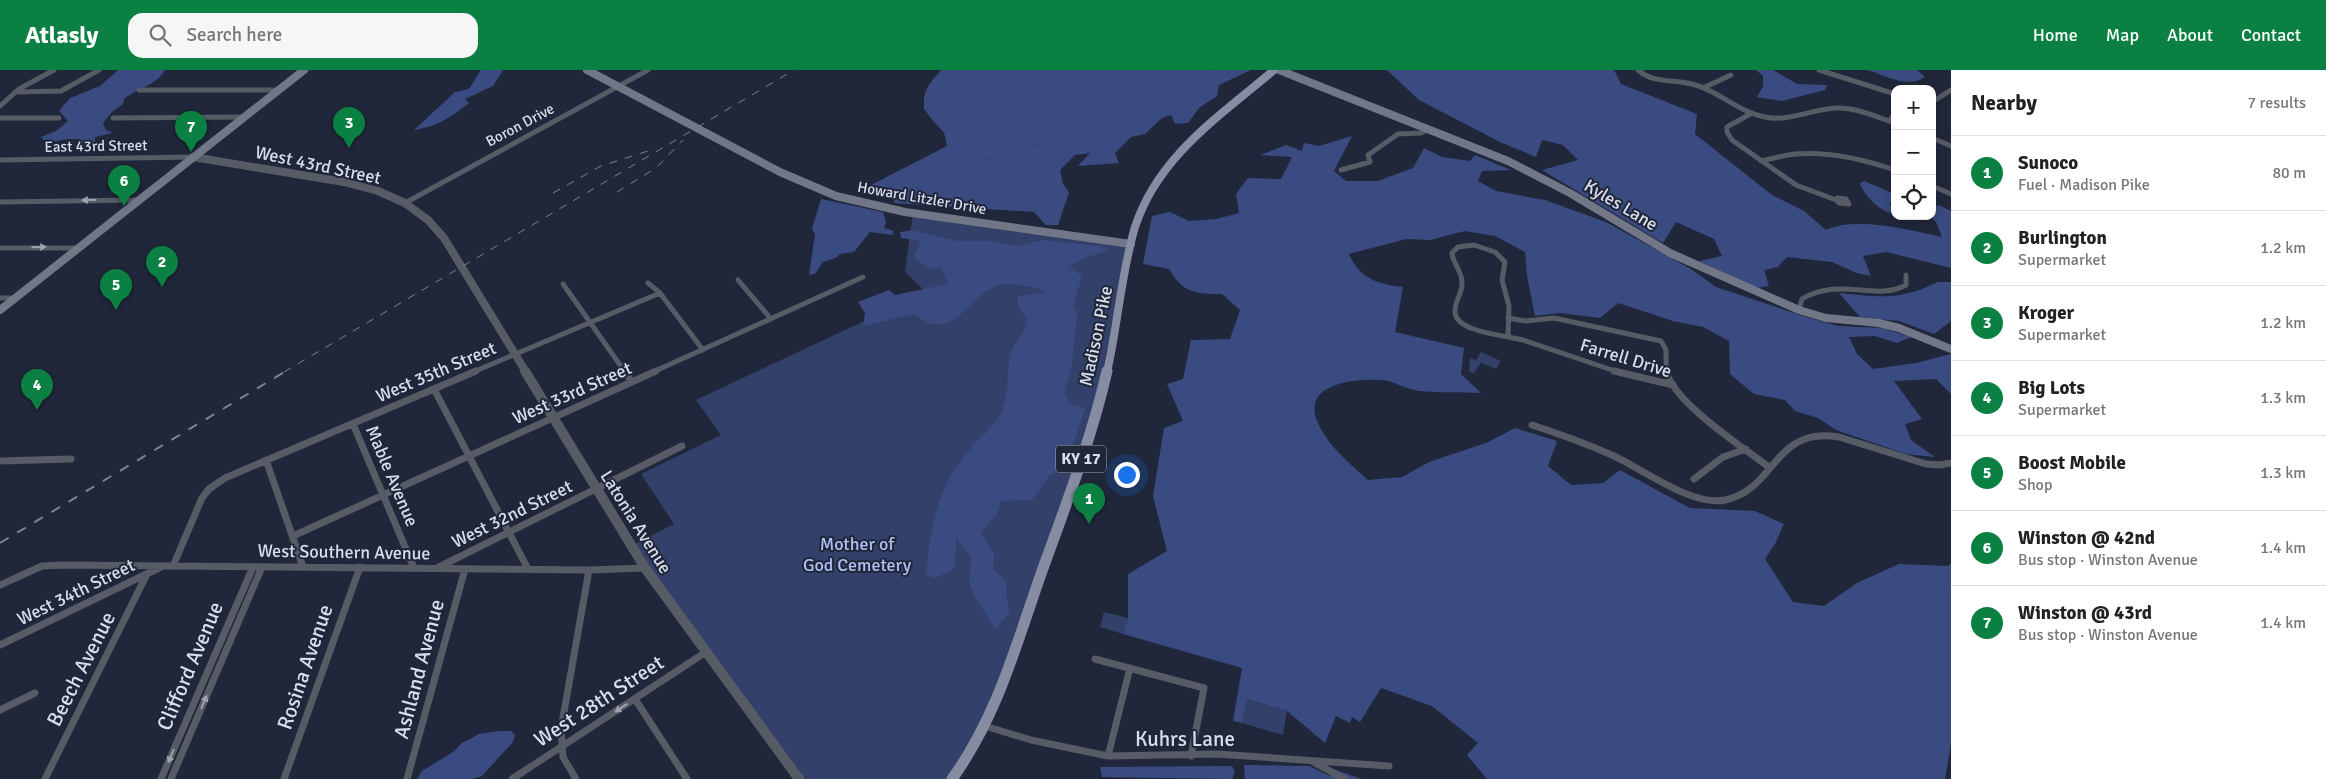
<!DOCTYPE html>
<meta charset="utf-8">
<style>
body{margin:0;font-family:Signika,sans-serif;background:#f6f6f6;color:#222}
.controls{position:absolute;right:15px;top:15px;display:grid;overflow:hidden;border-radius:10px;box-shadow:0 2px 12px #0003}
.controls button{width:45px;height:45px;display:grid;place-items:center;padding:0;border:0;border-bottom:1px solid #e0e0e0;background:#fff;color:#222;font:25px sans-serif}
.you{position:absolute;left:1126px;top:404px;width:18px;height:18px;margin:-12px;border:4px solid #fff;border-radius:50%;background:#1a73e8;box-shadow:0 0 0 8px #1a73e833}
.badge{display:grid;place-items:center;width:32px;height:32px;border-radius:50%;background:#0b8043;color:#fff;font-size:16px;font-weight:700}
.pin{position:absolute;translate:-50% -41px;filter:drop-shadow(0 1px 2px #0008)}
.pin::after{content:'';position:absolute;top:26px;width:18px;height:15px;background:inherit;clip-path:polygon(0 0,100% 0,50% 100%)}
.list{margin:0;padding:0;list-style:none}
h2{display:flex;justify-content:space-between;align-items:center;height:65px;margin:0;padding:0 20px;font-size:21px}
h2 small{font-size:16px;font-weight:400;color:#767676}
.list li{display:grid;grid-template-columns:32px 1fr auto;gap:15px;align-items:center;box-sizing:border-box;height:75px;padding:0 20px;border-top:1px solid #e0e0e0}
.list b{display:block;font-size:19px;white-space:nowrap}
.list p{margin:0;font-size:16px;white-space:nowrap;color:#767676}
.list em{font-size:16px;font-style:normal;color:#767676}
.icon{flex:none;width:28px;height:28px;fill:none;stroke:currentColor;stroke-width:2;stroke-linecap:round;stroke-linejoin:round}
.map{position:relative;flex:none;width:1951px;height:709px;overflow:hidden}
header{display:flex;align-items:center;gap:30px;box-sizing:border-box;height:70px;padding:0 25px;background:#0b8043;color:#fff}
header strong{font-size:24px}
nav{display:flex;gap:28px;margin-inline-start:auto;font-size:18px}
.search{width:350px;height:45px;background:#f6f6f6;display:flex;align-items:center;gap:12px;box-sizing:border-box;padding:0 18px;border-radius:15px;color:#767676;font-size:19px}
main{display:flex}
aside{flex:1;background:#fff}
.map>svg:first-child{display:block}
.green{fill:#33406a}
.forest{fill:#3a4b82}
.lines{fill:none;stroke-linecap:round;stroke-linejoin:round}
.stream{stroke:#484e76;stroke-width:1}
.minor-far1{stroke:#575b65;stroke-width:5}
.minor{stroke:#575b65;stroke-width:7}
.tertiary-far1{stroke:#575b65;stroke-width:8}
.tertiary{stroke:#575b65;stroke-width:10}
.secondary{stroke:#727787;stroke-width:8}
.primary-far1{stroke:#868da2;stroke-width:8}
.primary{stroke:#868da2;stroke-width:11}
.rail-far1{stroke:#7c8292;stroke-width:1;stroke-dasharray:8 8;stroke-linecap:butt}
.rail{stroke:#7c8292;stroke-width:2;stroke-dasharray:10 10;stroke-linecap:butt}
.oneway{fill:#9ea3af}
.labels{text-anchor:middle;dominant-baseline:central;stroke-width:4;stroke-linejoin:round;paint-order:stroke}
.far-street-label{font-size:15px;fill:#d9deeb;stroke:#20273a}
.shield{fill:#20273a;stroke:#a2a7b6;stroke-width:1}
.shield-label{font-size:16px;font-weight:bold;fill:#d9deeb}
.street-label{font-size:18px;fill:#d9deeb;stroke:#20273a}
.park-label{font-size:18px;fill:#b0c2f5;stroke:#20273a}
.near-street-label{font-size:21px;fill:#d9deeb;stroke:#20273a}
</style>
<header>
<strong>Atlasly</strong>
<div class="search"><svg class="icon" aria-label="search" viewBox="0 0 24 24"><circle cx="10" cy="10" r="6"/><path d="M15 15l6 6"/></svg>Search here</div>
<nav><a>Home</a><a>Map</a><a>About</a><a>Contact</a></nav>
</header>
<main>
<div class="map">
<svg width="1951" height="709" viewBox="0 0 1951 709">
<rect width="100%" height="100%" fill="#20273a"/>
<path class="green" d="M913,143L1131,174L1111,287L1015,582L952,709H799L631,476L674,454L641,404L721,365L696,330L926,222L905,202Z
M1481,282L1501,291L1496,299L1481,293L1474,303L1469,302L1470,288L1476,290Z
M1104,542L1128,548L1123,564L1100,557Z
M1246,629L1287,641L1283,665L1242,653Z"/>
<path class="forest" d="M118,0H165C157,15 136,19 124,29L123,34L112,42L103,53L106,60L113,63L95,67V75L75,80L79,69H68L46,73L41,67L56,61L68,51L59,41L70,28L100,16Z
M481,0H503L493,16L465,29L469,33C450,48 438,56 414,60L455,22L469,19Z
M942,0H1251L1219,15L1217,26L1199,38L1188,53L1175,54L1171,45L1162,48L1145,64L1131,67L1115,83L1119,93L1078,96L1090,83L1075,85L1060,100L1063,114L1069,122L1058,155H1046L1034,142L894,133L895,120L867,117L947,76L944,62L924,39C924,20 929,13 942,0Z
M1387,0H1614L1621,14L1697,44L1695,64L1772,125L1804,141L1826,160C1856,146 1910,160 1942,167L1936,152L1930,146H1932V135L1941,136L1951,141V198L1886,182L1863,186L1871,206L1857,203L1832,192L1787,187L1778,197L1764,200L1769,216L1757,218L1699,191L1722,186L1714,169L1676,152L1663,173L1542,100L1578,90L1563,75L1542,70L1536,87L1500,72L1419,30Z
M1756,0H1773L1797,14L1827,15L1825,20L1782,31L1757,27L1763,16V6Z
M1867,0H1917L1925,7C1907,19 1885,5 1867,0Z
M1352,66L1334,101L1346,111H1378L1413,98L1424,78L1442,87L1470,91L1475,85L1511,100L1482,101L1478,111L1496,121L1545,130L1606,152L1691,199L1716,217L1806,247L1839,256L1882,258L1911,267L1897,273L1875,266L1849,267L1857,284L1873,299L1916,293L1951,284V324L1936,309L1894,311L1922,349L1905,354L1911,370L1935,387L1906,384L1836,360L1818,348L1795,341L1785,330L1754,324L1730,304L1729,271L1703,257L1673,251L1618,233L1600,248L1560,243L1535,246L1527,206L1525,182L1495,166L1465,161L1430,170L1406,169L1349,184C1360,209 1378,214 1403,217L1395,262L1464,278L1461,304L1481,323C1461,322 1440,323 1420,321C1406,320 1394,310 1380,310C1354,308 1300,314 1318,353C1328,376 1350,394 1368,410L1402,407L1429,392L1486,373L1515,358L1557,371L1548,396L1571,415L1603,413L1620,400L1690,438L1755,441L1784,454L1775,474L1765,489L1793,532L1824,536L1857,513L1899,494L1948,496L1951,493V673L1945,709H1487L1467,685L1478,673L1432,636L1381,618L1360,652L1352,647L1350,653L1336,646L1325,673L1287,641L1247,629L1242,653L1233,651L1242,598L1123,564L1128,548V504L1167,481L1153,426L1164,358L1183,351L1167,314L1183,309L1191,270L1230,269L1240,240L1222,224C1195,224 1183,223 1169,199L1143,194L1152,146L1170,142L1189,151L1216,149L1239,143L1236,124L1248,108L1281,109L1292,87L1260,85L1286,75L1302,81L1304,73L1319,76Z
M1864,111L1895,124V133H1889L1895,143C1882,145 1863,124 1860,113Z
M821,129L883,142L886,152L884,158L894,161L892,165L870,162L854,182L840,184L836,188L823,192L815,204L809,205L815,164L812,159Z
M912,160L957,171H988L1020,176L1041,170L1098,176L1110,180L1087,187L1069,196L1082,206L1073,236L1077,243L1072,294L1064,324L1073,335L1085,338L1066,397L1049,406L1032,430L1001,431L997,444L981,463L994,484L993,500L1006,511L1007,529L1010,542L995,559L976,529L969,513L971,488L956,468L955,498L936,508L926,505C931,456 936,417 971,378C984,363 993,360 1002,341C1011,322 1005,295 1013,277C1019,265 1024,266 1027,250L1017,234L1018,226L1047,223C1041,218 1033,217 1026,216C1017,215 1007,213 999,215C973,222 963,256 934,254C928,254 919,247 914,244L863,256L865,243L858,232L889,220L895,225L948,214L941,198L930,199L913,187L921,171L901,168L900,162Z
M1938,212H1951V251L1934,264L1899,251L1860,247L1839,223C1881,227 1898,231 1938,212Z
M499,661H511L515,665L513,672L482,706L471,709H417L422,701L453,682L462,673L479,664Z
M1244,695L1309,696L1330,706L1333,699L1362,709H1245Z
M1232,696L1235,701L1232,709L1102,707L1100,697Z"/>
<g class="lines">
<path class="stream" d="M942,0C928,15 916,30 932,49C941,60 956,74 970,79C1017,96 1096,67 1138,45C1147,40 1154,32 1162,27C1180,17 1200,12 1217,0"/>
<path class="minor-far1" d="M1638,0C1654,14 1673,9 1692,14C1718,20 1738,42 1765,47C1789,52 1812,39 1836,38C1856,37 1876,47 1895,53
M1819,0L1895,24
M1703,18L1731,5
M139,20H278
M15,22L61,21L99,0
M1932,32L1951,20
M0,36L19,19L54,0
M1752,43L1727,57V62L1732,70L1796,115L1836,130
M0,48H59
M113,48L243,47
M1889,51L1895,44
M1932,68L1951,76
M0,90L193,87
M1761,91C1772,89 1784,85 1795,84C1829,81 1863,89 1895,100
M1341,100L1370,92L1368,85L1398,64L1421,63L1428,59
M1932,116L1951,124
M1837,128L1846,129L1849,134L1839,133L1836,130Z
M0,132L138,130
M405,133L648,0
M1474,175L1495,182L1505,192L1502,210L1509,236L1508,267C1494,264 1456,260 1455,242C1454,232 1463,223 1462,212C1462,201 1453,194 1452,183L1458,177Z
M0,178H79
M738,210L771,249
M648,213L660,223L703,280
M563,214L625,302
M0,228H15
M1799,240L1802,229C1841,206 1875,232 1906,215V205
M1508,248L1526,251L1554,248L1661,271L1666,280V302
M1508,267L1523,270L1618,302
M473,302L660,223
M653,302L863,207"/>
<path class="minor" d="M624,301L632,312
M1614,301L1673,315
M1666,301C1674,333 1743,377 1770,398
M434,319L528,499
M353,354L414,498
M1532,355C1560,364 1587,374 1614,386C1644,400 1693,437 1725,430C1777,419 1773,356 1839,367L1926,394L1940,395L1951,393
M266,390L303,497
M0,391L71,389
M1694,409L1723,387L1746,379
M293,466L656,301
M173,496L202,428L209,419L225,408L476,301
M437,498L682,376
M0,515L42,496L64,495L589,500L645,498
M0,575L161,497
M1095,589L1204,618L1191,686
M635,629L687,709
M0,640L35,623
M985,656L1031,670L1108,686L1217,684L1389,696
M1108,686L1130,598
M1313,692L1345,709
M45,709L147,504
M161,709L253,497
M171,709L262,497
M284,709L360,497
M407,709L465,499
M512,709L706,582
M576,709L563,687L561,659L589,500"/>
<path class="tertiary-far1" d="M193,87L344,112L378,121L405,133L428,150L444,168L526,302"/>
<path class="tertiary" d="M525,301L645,498L799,709"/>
<path class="secondary" d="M587,0L780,102L836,126L905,142L1131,174
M1279,0L1508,91L1570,123L1670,183L1799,240L1826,248L1879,253L1899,258L1951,279
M0,240L304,0"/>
<path class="primary-far1" d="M1107,302C1118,254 1121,204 1135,157C1158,86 1220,46 1274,0"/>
<path class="primary" d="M952,709C997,647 1016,575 1041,504C1065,437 1091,371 1107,301"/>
<path class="rail-far1" d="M617,122L656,98L683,70
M553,123L601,96L648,81
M284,302L794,0"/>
<path class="rail" d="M0,473L286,301"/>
</g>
<defs><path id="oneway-solid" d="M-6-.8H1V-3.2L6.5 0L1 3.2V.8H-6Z" transform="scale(1.25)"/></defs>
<g class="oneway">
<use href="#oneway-solid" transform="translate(89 130) rotate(179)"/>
<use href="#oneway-solid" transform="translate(39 177) rotate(-1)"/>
<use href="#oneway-solid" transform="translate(204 632) rotate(-67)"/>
<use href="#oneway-solid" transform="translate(621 638) rotate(147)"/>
<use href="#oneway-solid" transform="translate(171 686) rotate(113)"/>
</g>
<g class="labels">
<g class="far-street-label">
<text transform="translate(520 55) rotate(-28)">Boron Drive</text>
<text transform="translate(96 76) rotate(-1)">East 43rd Street</text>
<text transform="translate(922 128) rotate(10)">Howard Litzler Drive</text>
</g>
<rect class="shield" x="1056" y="375.5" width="50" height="27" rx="4"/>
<g class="shield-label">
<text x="1081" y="389">KY 17</text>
</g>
<g class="street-label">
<text transform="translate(318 95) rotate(12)">West 43rd Street</text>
<text transform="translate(1621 135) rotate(31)">Kyles Lane</text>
<text transform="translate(1096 266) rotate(-78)">Madison Pike</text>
<text transform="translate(1626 288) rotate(17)">Farrell Drive</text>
<text transform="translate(436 302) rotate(-23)">West 35th Street</text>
<text transform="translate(572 323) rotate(-24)">West 33rd Street</text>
<text transform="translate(392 406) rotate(67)">Mable Avenue</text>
<text transform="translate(512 444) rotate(-26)">West 32nd Street</text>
<text transform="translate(636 452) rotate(58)">Latonia Avenue</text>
<text transform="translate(344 482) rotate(1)">West Southern Avenue</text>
<text transform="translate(76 522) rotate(-26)">West 34th Street</text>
</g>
<g class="park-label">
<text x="857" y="474">Mother of<tspan x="857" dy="21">God Cemetery</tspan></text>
</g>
<g class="near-street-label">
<text transform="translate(190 596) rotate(-67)">Clifford Avenue</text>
<text transform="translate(305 597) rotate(-71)">Rosina Avenue</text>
<text transform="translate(81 599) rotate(-63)">Beech Avenue</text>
<text transform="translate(419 599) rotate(-75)">Ashland Avenue</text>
<text transform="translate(599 631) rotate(-33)">West 28th Street</text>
<text x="1185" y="669">Kuhrs Lane</text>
</g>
</g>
</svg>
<div class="controls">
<button>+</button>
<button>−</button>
<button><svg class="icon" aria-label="locate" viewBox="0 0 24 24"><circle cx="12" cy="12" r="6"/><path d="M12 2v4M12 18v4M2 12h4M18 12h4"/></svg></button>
</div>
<div class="you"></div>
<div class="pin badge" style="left:1089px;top:454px">1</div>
<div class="pin badge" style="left:162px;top:217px">2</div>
<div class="pin badge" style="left:349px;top:78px">3</div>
<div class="pin badge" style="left:37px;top:340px">4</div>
<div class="pin badge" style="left:116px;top:240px">5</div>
<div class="pin badge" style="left:124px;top:136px">6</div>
<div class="pin badge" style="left:191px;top:82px">7</div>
</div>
<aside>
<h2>Nearby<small>7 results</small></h2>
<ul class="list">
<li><span class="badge">1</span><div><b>Sunoco</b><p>Fuel · Madison Pike</p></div><em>80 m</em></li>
<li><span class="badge">2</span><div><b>Burlington</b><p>Supermarket</p></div><em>1.2 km</em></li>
<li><span class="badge">3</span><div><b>Kroger</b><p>Supermarket</p></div><em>1.2 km</em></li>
<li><span class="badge">4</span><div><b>Big Lots</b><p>Supermarket</p></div><em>1.3 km</em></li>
<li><span class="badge">5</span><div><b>Boost Mobile</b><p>Shop</p></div><em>1.3 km</em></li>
<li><span class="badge">6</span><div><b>Winston @ 42nd</b><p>Bus stop · Winston Avenue</p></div><em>1.4 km</em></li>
<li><span class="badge">7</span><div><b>Winston @ 43rd</b><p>Bus stop · Winston Avenue</p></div><em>1.4 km</em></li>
</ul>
</aside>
</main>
